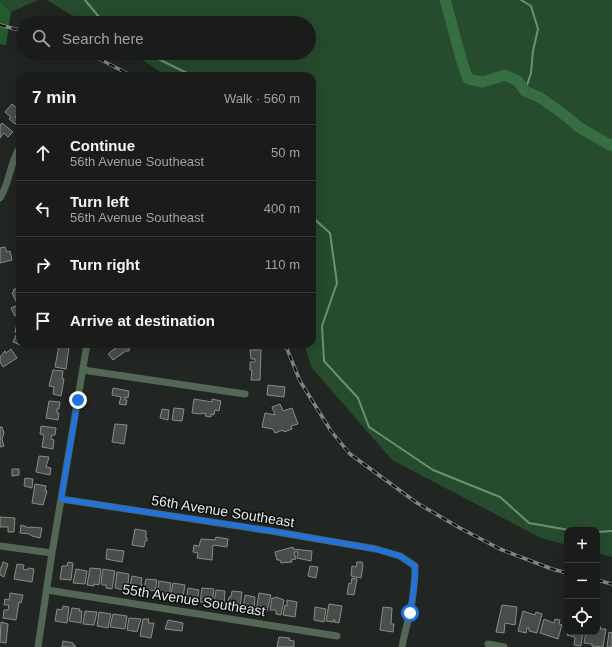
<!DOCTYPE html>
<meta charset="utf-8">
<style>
body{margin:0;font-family:Arial,sans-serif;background:#232523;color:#f1f3f6}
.controls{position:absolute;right:12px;bottom:12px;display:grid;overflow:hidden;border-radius:8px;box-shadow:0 4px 16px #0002}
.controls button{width:36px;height:36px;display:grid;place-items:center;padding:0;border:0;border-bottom:1px solid #383a39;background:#1a1c1a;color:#f1f3f6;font:20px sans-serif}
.stop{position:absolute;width:12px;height:12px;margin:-9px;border:3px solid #1a73e8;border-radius:50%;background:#fff}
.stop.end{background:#1a73e8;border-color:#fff;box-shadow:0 1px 4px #0008}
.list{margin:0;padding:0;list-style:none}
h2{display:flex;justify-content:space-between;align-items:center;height:52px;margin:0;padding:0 16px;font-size:17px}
h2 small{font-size:13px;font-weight:400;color:#9fa1a2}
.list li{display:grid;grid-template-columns:26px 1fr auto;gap:12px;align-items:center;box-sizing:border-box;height:56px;padding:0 16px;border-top:1px solid #383a39}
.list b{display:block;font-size:15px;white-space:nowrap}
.list p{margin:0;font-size:13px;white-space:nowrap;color:#9fa1a2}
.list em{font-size:13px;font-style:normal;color:#9fa1a2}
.icon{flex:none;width:22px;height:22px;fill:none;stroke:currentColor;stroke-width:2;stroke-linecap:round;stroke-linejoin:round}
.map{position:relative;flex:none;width:612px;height:647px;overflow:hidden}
.search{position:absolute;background:#1a1c1a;box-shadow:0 4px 16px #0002;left:16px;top:16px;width:300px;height:44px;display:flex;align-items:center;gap:10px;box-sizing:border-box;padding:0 14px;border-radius:22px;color:#9fa1a2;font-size:15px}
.panel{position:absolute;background:#1a1c1a;box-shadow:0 4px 16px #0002;left:16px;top:72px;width:300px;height:276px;border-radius:12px}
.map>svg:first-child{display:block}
.green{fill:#264b2d}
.forest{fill:#215b2e}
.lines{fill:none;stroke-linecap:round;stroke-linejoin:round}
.stream{stroke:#6a9372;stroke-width:2}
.river{stroke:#356e40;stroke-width:11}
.building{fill:#4a4e4a;stroke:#888d88}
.minor{stroke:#516954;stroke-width:7}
.rail-casing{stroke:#828582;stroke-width:3.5}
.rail{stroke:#0c0e0d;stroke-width:2;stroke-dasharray:6;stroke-linecap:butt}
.route{stroke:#1a73e8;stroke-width:5}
.labels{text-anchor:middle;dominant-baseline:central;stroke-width:3;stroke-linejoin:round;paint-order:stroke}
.street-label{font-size:14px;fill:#e6e9e6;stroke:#0c0e0d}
</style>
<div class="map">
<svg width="612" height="647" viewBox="0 0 612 647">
<rect width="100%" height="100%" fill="#222622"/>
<path class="green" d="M0,0H38L11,12Z
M47,0H612V557L597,553V530H567V545L541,538L392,460L312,368L304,344H312V76H167L131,53H309V23H84Z"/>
<path class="forest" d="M0,0L11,12L6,45L0,44Z"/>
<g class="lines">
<path class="stream" d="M85,0L104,23
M521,0L531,6L538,29L533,51L531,73L525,91
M146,53L193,76
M312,217L330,233L337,283L322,326L324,361L358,398L369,427L433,470L500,497L529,523L569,530
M597,532L612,531"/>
<path class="river" d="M445,0C453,26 458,53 468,79L483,82L505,75L518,81L525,91L539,97L562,113L580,128L612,146"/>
</g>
<path class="building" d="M12,104L20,111L15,117L19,120L15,124L9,119L11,117L5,112Z
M2,123L13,132L8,137L4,133L0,138V125Z
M5,247L7,252L10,251L12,260L0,263V248Z
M19,287L20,313L15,316L11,308L18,305L12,293L14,292L13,290Z
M18,320L20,321L21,345L13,342L17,333L15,332Z
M117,344H131H130L129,351H126L113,360L108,354L118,346Z
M59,345L69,347L66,369L55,367Z
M11,349L17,358L3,367L0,362V357L5,351L6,353Z
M250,350H261L260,380H251L252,370H250V362H255V359H251Z
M53,370L63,371L62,379H64L61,396L53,394L54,387L49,386Z
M268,385L285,387L284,397L267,395Z
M113,388L129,391L128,398L125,397V400H127L126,405L119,404L121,397L112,395Z
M194,399L212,402V399L221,401L219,411L215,410L214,415L211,414V417L205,416L206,414L202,413L201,414L192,413Z
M49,401L60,402L59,409H57V413H59L58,420L46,418Z
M280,404L283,411L292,408L298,424L291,426L292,429L284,432L283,430L275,433L273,429L262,427L265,413L275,415L272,407Z
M174,408L184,409L182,421L172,420Z
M162,409L169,410L168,420L160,418Z
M115,424L127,425L124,444L112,442Z
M41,426L56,428L55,435H52L51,439L54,440L53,449L42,447L44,435L40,434Z
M0,427H2L4,433L2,439L4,446L0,447Z
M39,456L49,457L46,467L51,468L50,475L36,472Z
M12,469H19V475L12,476Z
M25,478L33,479L32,488L24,486Z
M35,484L46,486L45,491H47L43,505L32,503Z
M0,517L15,518L14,532H8V527H0Z
M21,525L30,528V527L42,528L40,538L32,536L29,534L20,533Z
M135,529L146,531V538H147V541H145L144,547L132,545Z
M216,537L228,539L227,547L213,545L212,560L197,558L198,553L193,552L194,545L199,546L201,539L215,540Z
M293,547V549L312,551L311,561L297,558L298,552H294L296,559L291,560L292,562L281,563L280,560H277L275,552Z
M107,549L124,551L122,562L106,559Z
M3,562L8,564L4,577L0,575V568H1Z
M68,562L73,563L71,580L60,579L62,566H67Z
M357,562H362L363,565L361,578L351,576L352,566L356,567Z
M17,564L24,565L23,569L27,570L28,568L34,569L32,582L14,579Z
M310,566L318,567L316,578L308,576Z
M90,568L101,569L99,585L94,584V586L87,585Z
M76,569L87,571L85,584L73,583Z
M103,569L115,571L112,589L106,588V585H102L101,583Z
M117,572L129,574L128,584L124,583L123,590L115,588Z
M132,576L142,578L141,584H142L141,593L129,591Z
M352,578L357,579L354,595L347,594L349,583L351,584Z
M146,579L157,580L155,591L150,590L149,594L143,593Z
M159,581L171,583L169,597L157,596Z
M173,583L185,585L183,597L180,596V598H170Z
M188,588L199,590L197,601L186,600Z
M202,588L214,589L212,603L200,602Z
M216,590L225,591L224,606L214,604Z
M232,591L242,592L240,608L227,606L229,597H231Z
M10,593L23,595L21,603L19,602L16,620L3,618L4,610H8L9,605H4L5,599L9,600Z
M259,593L271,595L267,611L263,609L262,612L256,611Z
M245,595L255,597L254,610L243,608Z
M276,597L284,600L281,615L276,614V610H270L272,598H275Z
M287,600L297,602L295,617L283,615L285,605L287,606Z
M329,604L342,606L339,623L334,622L335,620H333V622L326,621Z
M502,605L517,607L515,625L505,623L504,633L496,632Z
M63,606L69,607L67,623L55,621L57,609L62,610Z
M315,607L326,609L324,622L314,620Z
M383,607L392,608L391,624H394L393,632L380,630Z
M72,608L80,609L79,611H82L81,623L69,621Z
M85,611L97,612L94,625L83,624Z
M523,611L535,615L536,612L542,614L537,633L529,631V628H527L526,633L518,631Z
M99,612L111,614L108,628L97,626Z
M113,614L127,616L125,629L110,627Z
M129,618L141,619L137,632L127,630Z
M143,619H149L148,623H154L151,638L140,636Z
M544,619L554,623L555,619L560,620L559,624L562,625L558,639L540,633Z
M168,620L183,623L182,631L165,629Z
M1,622L8,624L6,643L0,642Z
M597,624H598V627H601L600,629H606L603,647L592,646V644L584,643L586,632H597Z
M568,632H583L581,646L574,645L575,637L567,635Z
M609,632L612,633V647H607Z
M279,637L290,638L289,640L294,641V647H277Z
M63,641L73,643V645H75V647H62Z"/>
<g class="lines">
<path class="minor" d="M0,198C10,182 10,162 20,147
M83,370L245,394
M61,499L271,531L376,549L400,556L415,566C415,582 413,598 410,613C407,625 404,635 402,647
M0,546L52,553
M47,590L337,636
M488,644L504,647
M38,647L52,553L87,344"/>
<g class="rail-casing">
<path id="rail" d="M0,25L23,31
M88,53L132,76
M285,344L300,381L331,431L350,454L417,503L458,527L500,549L552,569L567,573
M597,580L612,584"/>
</g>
<use href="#rail" class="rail"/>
</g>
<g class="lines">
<path class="route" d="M78,400L61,499L272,531L376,549L400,556L415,566V579L410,613"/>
</g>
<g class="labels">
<g class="street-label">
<text transform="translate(223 511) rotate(9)">56th Avenue Southeast</text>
<text transform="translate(194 600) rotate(9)">55th Avenue Southeast</text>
</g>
</g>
</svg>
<div class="controls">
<button>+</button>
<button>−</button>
<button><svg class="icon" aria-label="locate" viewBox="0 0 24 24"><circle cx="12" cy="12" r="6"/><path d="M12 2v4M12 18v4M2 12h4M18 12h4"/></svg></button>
</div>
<div class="stop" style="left:410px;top:613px"></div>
<div class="stop end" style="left:78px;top:400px"></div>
<div class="search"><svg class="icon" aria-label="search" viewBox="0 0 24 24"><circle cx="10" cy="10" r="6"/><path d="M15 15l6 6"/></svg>Search here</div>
<section class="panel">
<h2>7 min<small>Walk · 560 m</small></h2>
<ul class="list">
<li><svg class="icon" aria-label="ahead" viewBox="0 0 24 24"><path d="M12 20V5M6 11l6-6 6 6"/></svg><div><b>Continue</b><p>56th Avenue Southeast</p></div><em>50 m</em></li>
<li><svg class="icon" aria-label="left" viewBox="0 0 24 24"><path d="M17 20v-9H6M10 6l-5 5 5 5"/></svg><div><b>Turn left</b><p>56th Avenue Southeast</p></div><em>400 m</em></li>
<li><svg class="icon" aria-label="right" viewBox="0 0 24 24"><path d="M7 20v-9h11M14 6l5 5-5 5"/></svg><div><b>Turn right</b></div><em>110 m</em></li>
<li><svg class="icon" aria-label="arrive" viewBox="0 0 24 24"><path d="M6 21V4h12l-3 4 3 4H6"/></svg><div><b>Arrive at destination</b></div></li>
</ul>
</section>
</div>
